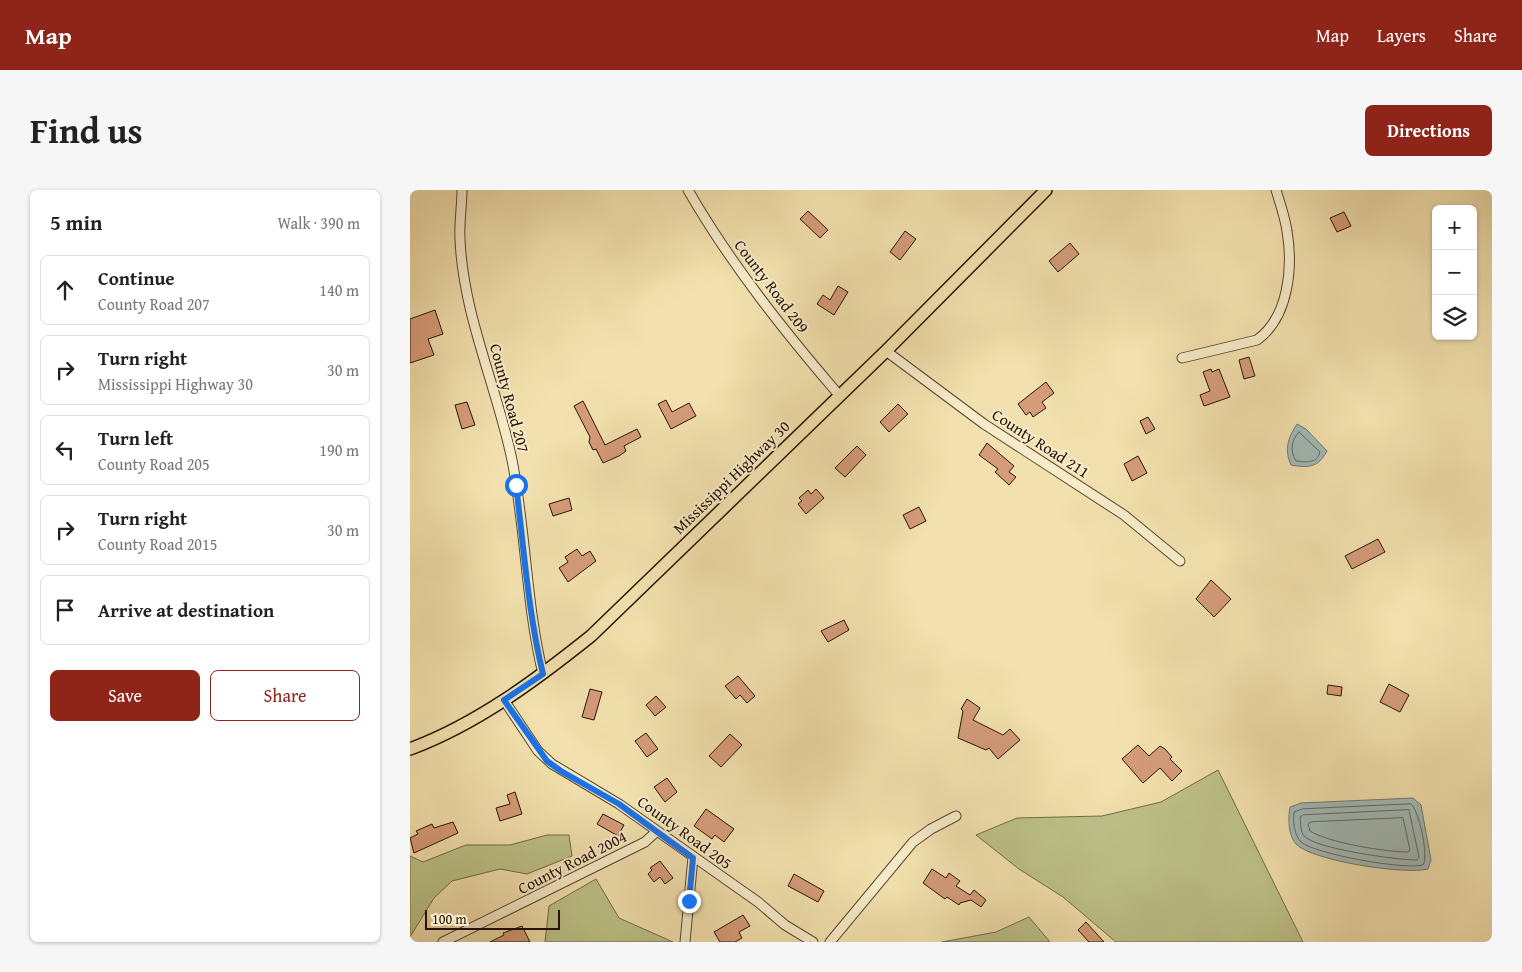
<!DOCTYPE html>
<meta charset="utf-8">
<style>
body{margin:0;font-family:"Gentium Book Plus",serif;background:#f6f6f6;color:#222}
.controls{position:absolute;right:15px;top:15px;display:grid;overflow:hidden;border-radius:8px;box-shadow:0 1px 4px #0004}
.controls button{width:45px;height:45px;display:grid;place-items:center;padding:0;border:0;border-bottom:1px solid #e0e0e0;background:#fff;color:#222;font:25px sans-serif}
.scale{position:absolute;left:15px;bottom:12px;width:135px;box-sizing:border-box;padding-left:5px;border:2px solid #281404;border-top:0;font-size:14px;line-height:18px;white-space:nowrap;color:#281404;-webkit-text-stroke:4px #f7ecca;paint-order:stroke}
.stop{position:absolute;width:15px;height:15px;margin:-11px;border:4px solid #1a73e8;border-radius:50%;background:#fff}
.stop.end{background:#1a73e8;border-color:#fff;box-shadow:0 1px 5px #0008}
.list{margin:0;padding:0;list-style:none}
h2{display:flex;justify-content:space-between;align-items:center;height:65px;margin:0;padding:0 20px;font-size:21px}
h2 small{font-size:16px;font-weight:400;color:#767676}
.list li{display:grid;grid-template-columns:32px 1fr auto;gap:15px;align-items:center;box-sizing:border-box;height:70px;margin:0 10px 10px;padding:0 10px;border:1px solid #e0e0e0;border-radius:8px}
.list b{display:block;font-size:19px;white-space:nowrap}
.list p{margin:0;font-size:16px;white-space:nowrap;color:#767676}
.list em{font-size:16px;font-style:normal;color:#767676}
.actions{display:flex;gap:10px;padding:15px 20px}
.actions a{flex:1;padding:11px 0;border:1px solid #8f2418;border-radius:8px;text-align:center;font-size:18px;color:#8f2418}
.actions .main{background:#8f2418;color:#fff}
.icon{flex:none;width:28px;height:28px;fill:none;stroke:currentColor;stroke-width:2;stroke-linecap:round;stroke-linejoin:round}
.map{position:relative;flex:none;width:1082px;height:752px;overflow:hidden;border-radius:8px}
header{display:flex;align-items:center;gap:30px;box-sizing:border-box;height:70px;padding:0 25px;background:#8f2418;color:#fff}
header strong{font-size:24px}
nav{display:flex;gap:28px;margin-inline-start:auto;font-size:18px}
.intro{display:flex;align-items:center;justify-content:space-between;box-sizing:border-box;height:120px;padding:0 30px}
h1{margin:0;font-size:35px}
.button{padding:12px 22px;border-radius:8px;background:#8f2418;color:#fff;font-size:18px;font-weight:700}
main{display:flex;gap:30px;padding:0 30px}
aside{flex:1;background:#fff;border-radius:8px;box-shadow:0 1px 4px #0004}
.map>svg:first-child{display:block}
.green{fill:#bdc289;stroke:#726b46}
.water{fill:#a1bab7;stroke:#71786f}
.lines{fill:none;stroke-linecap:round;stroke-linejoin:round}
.shore{stroke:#64675e;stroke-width:1}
.building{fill:#d59c79;stroke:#281404}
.minor-casing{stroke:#5a472e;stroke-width:11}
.major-casing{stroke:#281404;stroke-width:14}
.minor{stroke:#f7ecca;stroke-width:9}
.major{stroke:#f2e1ae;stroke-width:11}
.route{stroke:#1a73e8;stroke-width:6}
.labels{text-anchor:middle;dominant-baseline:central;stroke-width:4;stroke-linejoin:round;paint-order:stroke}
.street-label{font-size:16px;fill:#281404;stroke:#f7ecca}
</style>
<header>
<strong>Map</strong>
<nav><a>Map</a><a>Layers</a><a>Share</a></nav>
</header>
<div class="intro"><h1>Find us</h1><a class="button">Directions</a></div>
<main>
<aside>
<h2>5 min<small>Walk · 390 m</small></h2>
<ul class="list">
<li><svg class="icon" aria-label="ahead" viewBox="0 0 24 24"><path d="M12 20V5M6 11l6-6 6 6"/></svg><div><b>Continue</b><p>County Road 207</p></div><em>140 m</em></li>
<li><svg class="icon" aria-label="right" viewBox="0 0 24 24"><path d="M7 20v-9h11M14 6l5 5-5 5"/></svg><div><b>Turn right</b><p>Mississippi Highway 30</p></div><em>30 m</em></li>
<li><svg class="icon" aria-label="left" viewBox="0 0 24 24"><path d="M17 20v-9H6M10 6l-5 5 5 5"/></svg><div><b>Turn left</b><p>County Road 205</p></div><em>190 m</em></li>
<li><svg class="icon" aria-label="right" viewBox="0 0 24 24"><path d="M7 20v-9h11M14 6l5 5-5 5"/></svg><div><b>Turn right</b><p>County Road 2015</p></div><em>30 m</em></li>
<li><svg class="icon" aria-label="arrive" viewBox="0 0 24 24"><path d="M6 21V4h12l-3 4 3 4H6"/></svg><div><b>Arrive at destination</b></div></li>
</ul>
<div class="actions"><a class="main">Save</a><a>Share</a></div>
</aside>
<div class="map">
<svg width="1082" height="752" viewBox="0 0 1082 752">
<rect width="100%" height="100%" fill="#f2e1ae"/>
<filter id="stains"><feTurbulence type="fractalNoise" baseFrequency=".004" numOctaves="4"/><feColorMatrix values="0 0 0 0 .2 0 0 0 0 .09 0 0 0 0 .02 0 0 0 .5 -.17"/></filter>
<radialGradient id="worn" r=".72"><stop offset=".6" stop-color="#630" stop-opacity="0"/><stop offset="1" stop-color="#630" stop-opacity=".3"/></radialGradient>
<path class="green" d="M808,580L893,752H706L653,707L609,679L566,645L607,628L692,626L751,612Z
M137,645H159L162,666L117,684L90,679L42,691L24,708L0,747V666L13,672L56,655H100Z
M186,689L209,728L263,752H135L139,716Z
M619,727L640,752H532L586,742Z"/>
<path class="water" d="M887,234L896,239L917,261C908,278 898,278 881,275C874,259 878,248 887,234Z
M1003,608L1011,615L1021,670L1018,679C996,685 902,671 886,654C878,645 878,628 880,617L891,613Z"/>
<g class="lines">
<path class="shore" d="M889,242L910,262C907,274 896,272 886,271C880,261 881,250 889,242Z
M1001,614C1009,620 1019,667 1013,675C994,680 905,664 891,652C884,645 883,631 884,622L892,619Z
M999,620L1009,667L1007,670C987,670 906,659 894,646C890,641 891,633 890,627L893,625Z
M993,628L1000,660L998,662C976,662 919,653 900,641L898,634L901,632Z"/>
</g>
<path class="building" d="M398,21L418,40L410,48L390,29Z
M934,22L941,36L927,42L920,28Z
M495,41L506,49L490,70L480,62Z
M660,53L669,64L648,82L639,71Z
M428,96L438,102L424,125L407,114L413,105L420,110Z
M25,120L33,144L18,149L24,165L0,173V129Z
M839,167L845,186L834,189L829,170Z
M801,179L802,182L809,179L820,207L794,216L790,205L800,201L793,182Z
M636,192L644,203L632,212L636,218L623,227L620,222L616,225L608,214Z
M256,210L262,222L279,213L286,226L261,239L248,214Z
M173,211L195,255L227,239L231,247L214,256L216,261L209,266L193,273L186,259L183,260L179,252L180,247L164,216Z
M57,212L65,235L52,239L45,215Z
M488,214L498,224L479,242L470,232Z
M738,227L745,239L736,244L730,231Z
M577,253L604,276L599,282L606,287L599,295L585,282L588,279L569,265Z
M447,256L456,265L435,287L425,278Z
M728,266L737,283L722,291L714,274Z
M406,299L414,308L396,324L388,314L392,311L389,308L398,300L401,304Z
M159,308L162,320L143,326L139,314Z
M509,317L516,331L500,339L493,325Z
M968,349L975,362L942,379L935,366Z
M167,359L172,366L180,361L186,371L158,392L149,378L158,372L155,367Z
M801,390L821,409L804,427L786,409Z
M434,430L439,440L418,452L411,441Z
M328,486L345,506L337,513L330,505L326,509L315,496Z
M979,494L999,505L990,522L970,512Z
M918,495L932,497L931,506L917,504Z
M180,499L192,502L184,530L172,527Z
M246,506L256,517L245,526L236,515Z
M557,509L570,518L563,530L593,545L600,539L610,550L588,569L579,558L576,560L548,548L553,521L551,519Z
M236,543L248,559L237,567L225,551Z
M320,544L332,555L311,577L299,566Z
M728,555L739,566L750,556L755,559L762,567L760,569L772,581L762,591L750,578L733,593L712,569Z
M257,588L267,602L255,612L244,597Z
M105,602L112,624L90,631L86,618L100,614L97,605Z
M296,619L324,639L314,652L305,645L302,649L284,636Z
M193,624L214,635L208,646L187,634Z
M43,632L48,643L4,663L0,648L8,644L6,641L22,634L24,638Z
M250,671L263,688L255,694L250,687L244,692L238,684L242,680L240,678Z
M522,679L536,688L539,683L550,691L546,696L560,705L564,700L576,710L571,717L561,710L550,713L549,715L537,707L535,709L513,693Z
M384,684L414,701L408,712L378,696Z
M333,725L340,736L329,742L332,748L325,752H310L304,742Z
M676,732L694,752H679L668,740Z
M112,736L120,752H80L94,745L93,743Z"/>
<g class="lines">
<g class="minor-casing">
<path id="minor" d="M52,0C52,16 49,33 50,49C53,125 87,197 102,270C116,341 116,414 133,484
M278,0C320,73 374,141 429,205
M476,161L574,234L714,325L770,371
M772,168L847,150C879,127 883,77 877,41C875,27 870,13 866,0
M94,510L128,561L142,574L209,614L348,712L375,735L403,752
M33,752L235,652L247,641
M275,752L283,667
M420,752L503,652L521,639L546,626"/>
</g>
<g class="major-casing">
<path id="major" d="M0,559C67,534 126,490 181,446L476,161L636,0"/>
</g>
<use href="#minor" class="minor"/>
<use href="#major" class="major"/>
</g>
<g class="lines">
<path class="route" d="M106,295C114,359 118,422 133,484L94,510L137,571L151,581L209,614L283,668L279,711"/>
</g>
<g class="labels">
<g class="street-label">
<text transform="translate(362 96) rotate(53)">County Road 209</text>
<text transform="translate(100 208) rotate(75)">County Road 207</text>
<text transform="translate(631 253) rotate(33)">County Road 211</text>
<text transform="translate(321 287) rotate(-44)">Mississippi Highway 30</text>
<text transform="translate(275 642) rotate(36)">County Road 205</text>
<text transform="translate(162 672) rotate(-27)">County Road 2004</text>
</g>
</g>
<rect width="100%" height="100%" filter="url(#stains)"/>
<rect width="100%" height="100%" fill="url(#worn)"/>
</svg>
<div class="controls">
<button>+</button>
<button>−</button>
<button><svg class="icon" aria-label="layers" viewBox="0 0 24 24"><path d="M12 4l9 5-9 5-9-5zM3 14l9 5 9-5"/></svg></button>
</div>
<div class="scale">100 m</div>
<div class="stop" style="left:106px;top:295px"></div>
<div class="stop end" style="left:279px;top:711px"></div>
</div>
</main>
